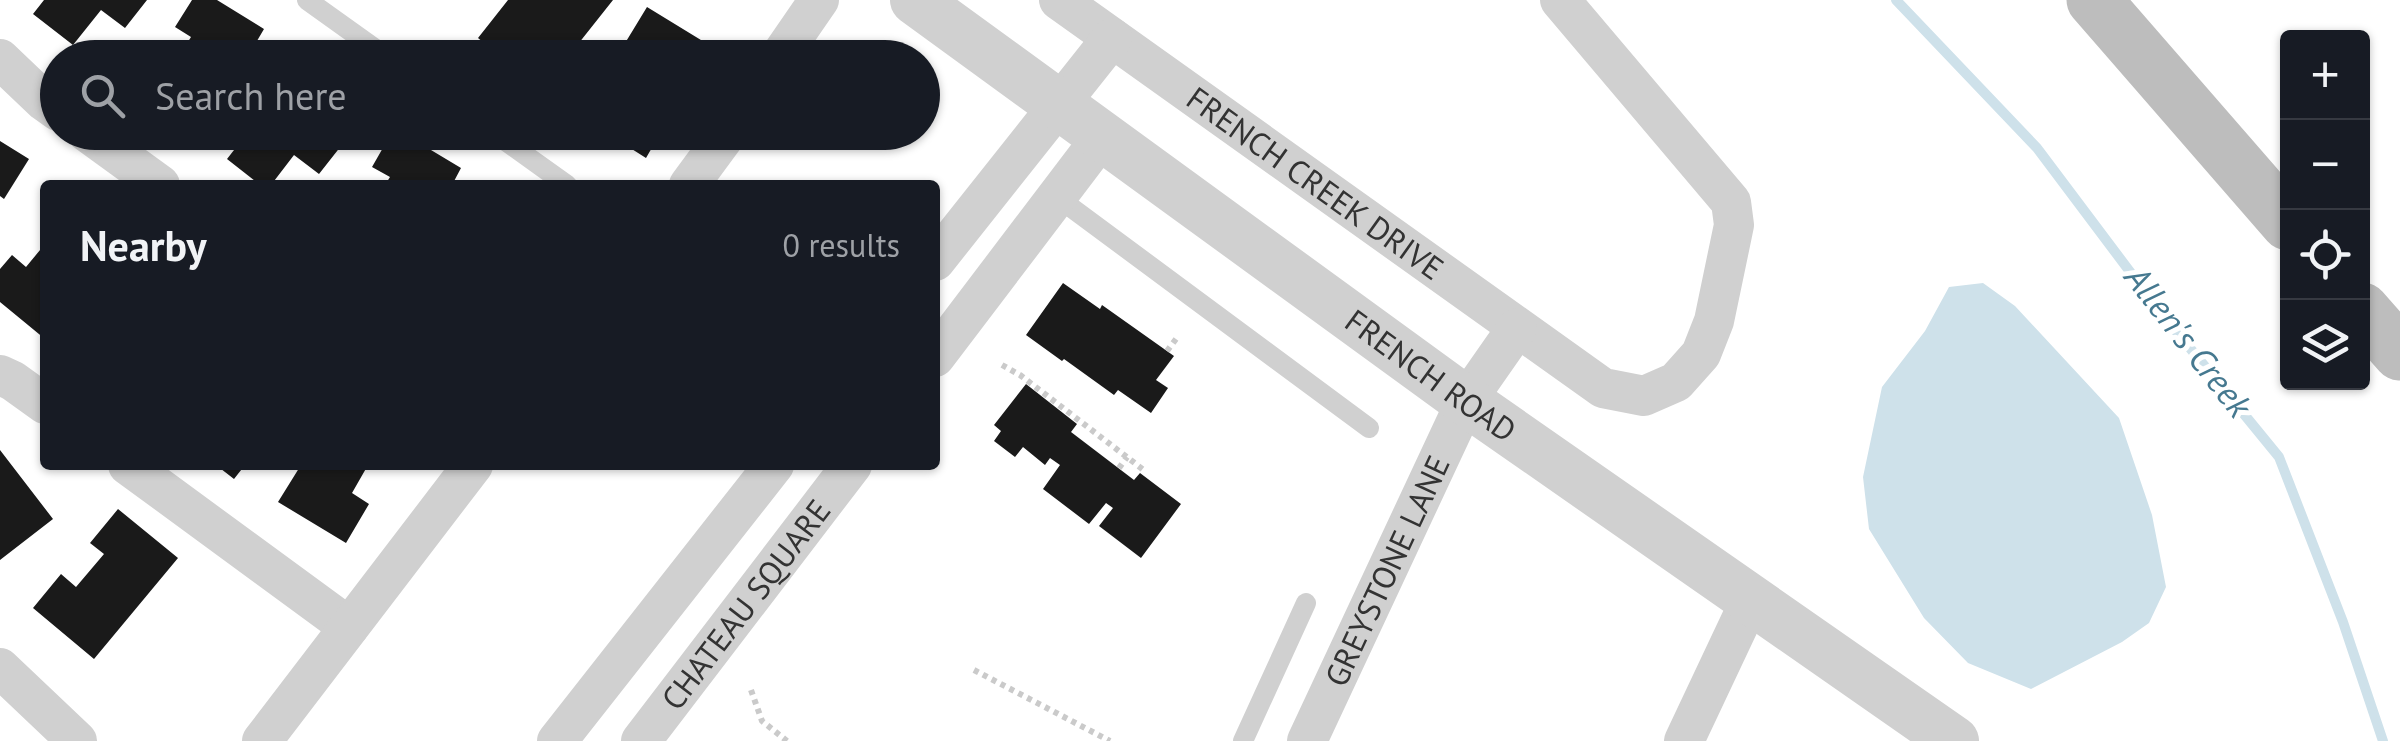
<!DOCTYPE html>
<meta charset="utf-8">
<style>
body{margin:0;font-family:"PT Sans",sans-serif;background:#20242c;color:#f1f3f6}
.controls{position:absolute;right:30px;top:30px;display:grid;overflow:hidden;border-radius:10px;box-shadow:0 2px 8px #0004}
.controls button{width:90px;height:90px;display:grid;place-items:center;padding:0;border:0;border-bottom:2px solid #363941;background:#171b24;color:#f1f3f6;font:50px sans-serif}
.list{margin:0;padding:0;list-style:none}
h2{display:flex;justify-content:space-between;align-items:center;height:130px;margin:0;padding:0 40px;font-size:42px}
h2 small{font-size:32px;font-weight:400;color:#9ea1a6}
.icon{flex:none;width:55px;height:55px;fill:none;stroke:currentColor;stroke-width:2;stroke-linecap:round;stroke-linejoin:round}
.map{position:relative;flex:none;width:2400px;height:741px;overflow:hidden}
.search{position:absolute;background:#171b24;box-shadow:0 2px 8px #0004;left:40px;top:40px;width:900px;height:110px;display:flex;align-items:center;gap:25px;box-sizing:border-box;padding:0 35px;border-radius:55px;color:#9ea1a6;font-size:38px}
.panel{position:absolute;background:#171b24;box-shadow:0 2px 8px #0004;left:40px;top:180px;width:900px;height:290px;border-radius:10px}
.map>svg:first-child{display:block}
.water{fill:#cee1ea}
.lines{fill:none;stroke-linecap:round;stroke-linejoin:round}
.stream{stroke:#cee1ea;stroke-width:10}
.building{fill:#1a1a1a}
.path{stroke:#cacaca;stroke-width:6;stroke-dasharray:5 5;stroke-linecap:butt}
.service{stroke:#d0d0d0;stroke-width:20}
.minor{stroke:#d0d0d0;stroke-width:40}
.tertiary{stroke:#d0d0d0;stroke-width:50}
.secondary{stroke:#bdbdbd;stroke-width:55}
.labels{text-anchor:middle;dominant-baseline:central;stroke-width:10;stroke-linejoin:round;paint-order:stroke}
.street-label{font-size:32px;fill:#333;stroke:#fff}
.water-label{font-size:35px;font-style:italic;fill:#467990;stroke:#fff}
</style>
<div class="map">
<svg width="2400" height="741" viewBox="0 0 2400 741">
<rect width="100%" height="100%" fill="#fff"/>
<path class="water" d="M1983,283L2015,306L2119,418L2152,515L2166,587L2149,623L2122,642L2031,689L1968,663L1924,618L1869,529L1863,477L1882,387L1925,331L1949,287Z"/>
<g class="lines">
<path class="stream" d="M1896,0L2037,148L2158,309L2279,457L2343,622L2383,741"/>
</g>
<path class="building" d="M44,0H147L125,28L101,10L73,45L33,14Z
M192,0H217L264,29L247,58H178L191,37L175,27Z
M508,0H613L567,58H502L478,38Z
M647,7L714,48L708,58H616Z
M248,132H352L319,174L294,155L271,185H260L227,159Z
M392,132H401L461,168L452,185H385L390,177L372,167Z
M605,132H661L646,158Z
M0,141L29,159L4,199L0,196Z
M45,244V339L0,302V269L12,255L26,267Z
M1063,283L1100,309L1102,305L1174,356L1156,380L1168,388L1151,413L1118,390L1114,395L1064,359L1062,361L1026,335Z
M1026,384L1077,424L1071,432L1134,480L1140,473L1181,504L1141,558L1099,526L1113,508L1106,503L1089,524L1043,489L1060,465L1050,458L1045,465L1023,447L1015,457L994,441L1001,431L994,425Z
M0,450L53,519L0,560Z
M216,465H245L234,479Z
M301,465H368L352,493L369,504L346,543L278,502Z
M118,509L178,558L94,659L33,608L61,574L76,587L104,554L90,543Z"/>
<g class="lines">
<path class="path" d="M1167,351L1176,339
M1002,365L1020,375L1145,471
M1119,468L1127,457
M974,670L1110,741
M751,690L762,721L787,741"/>
<path class="service" d="M307,0L388,58
M493,132L567,185
M1057,197L1369,428
M1243,741L1306,603"/>
<g class="minor">
<path id="s1" d="M1059,0L1603,388L1644,396L1676,382L1701,354L1714,321L1734,225L1731,202L1560,0"/>
<path d="M779,58L819,0"/>
<path d="M0,59L44,101L58,111"/>
<path d="M87,132L160,185"/>
<path d="M689,185L728,132"/>
<path d="M935,261L1112,38"/>
<path d="M935,357L1102,137"/>
<path d="M0,375L13,381L45,404"/>
<path d="M128,465L349,627"/>
<path d="M0,668L77,741"/>
<path d="M262,741L473,465"/>
<path d="M557,741L774,465"/>
<path id="s2" d="M641,741L852,465"/>
<path id="s3" d="M1307,741L1466,401L1517,328"/>
<path d="M1684,741L1750,601"/>
</g>
<path class="tertiary" id="s4" d="M915,0L1466,401L1954,741"/>
<path class="secondary" d="M2094,0L2288,223
M2362,310L2400,353"/>
</g>
<g class="labels">
<g class="street-label">
<text stroke="none"><textPath href="#s1" startOffset="315">FRENCH CREEK DRIVE</textPath></text>
<text stroke="none"><textPath href="#s4" startOffset="638">FRENCH ROAD</textPath></text>
<text stroke="none"><textPath href="#s3" startOffset="188">GREYSTONE LANE</textPath></text>
<text stroke="none"><textPath href="#s2" startOffset="172">CHATEAU SQUARE</textPath></text>
</g>
<g class="water-label">
<text transform="translate(2189 341) rotate(52)">Allen's Creek</text>
</g>
</g>
</svg>
<div class="controls">
<button>+</button>
<button>−</button>
<button><svg class="icon" aria-label="locate" viewBox="0 0 24 24"><circle cx="12" cy="12" r="6"/><path d="M12 2v4M12 18v4M2 12h4M18 12h4"/></svg></button>
<button><svg class="icon" aria-label="layers" viewBox="0 0 24 24"><path d="M12 4l9 5-9 5-9-5zM3 14l9 5 9-5"/></svg></button>
</div>
<div class="search"><svg class="icon" aria-label="search" viewBox="0 0 24 24"><circle cx="10" cy="10" r="6"/><path d="M15 15l6 6"/></svg>Search here</div>
<section class="panel">
<h2>Nearby<small>0 results</small></h2>
<ul class="list">
</ul>
</section>
</div>
